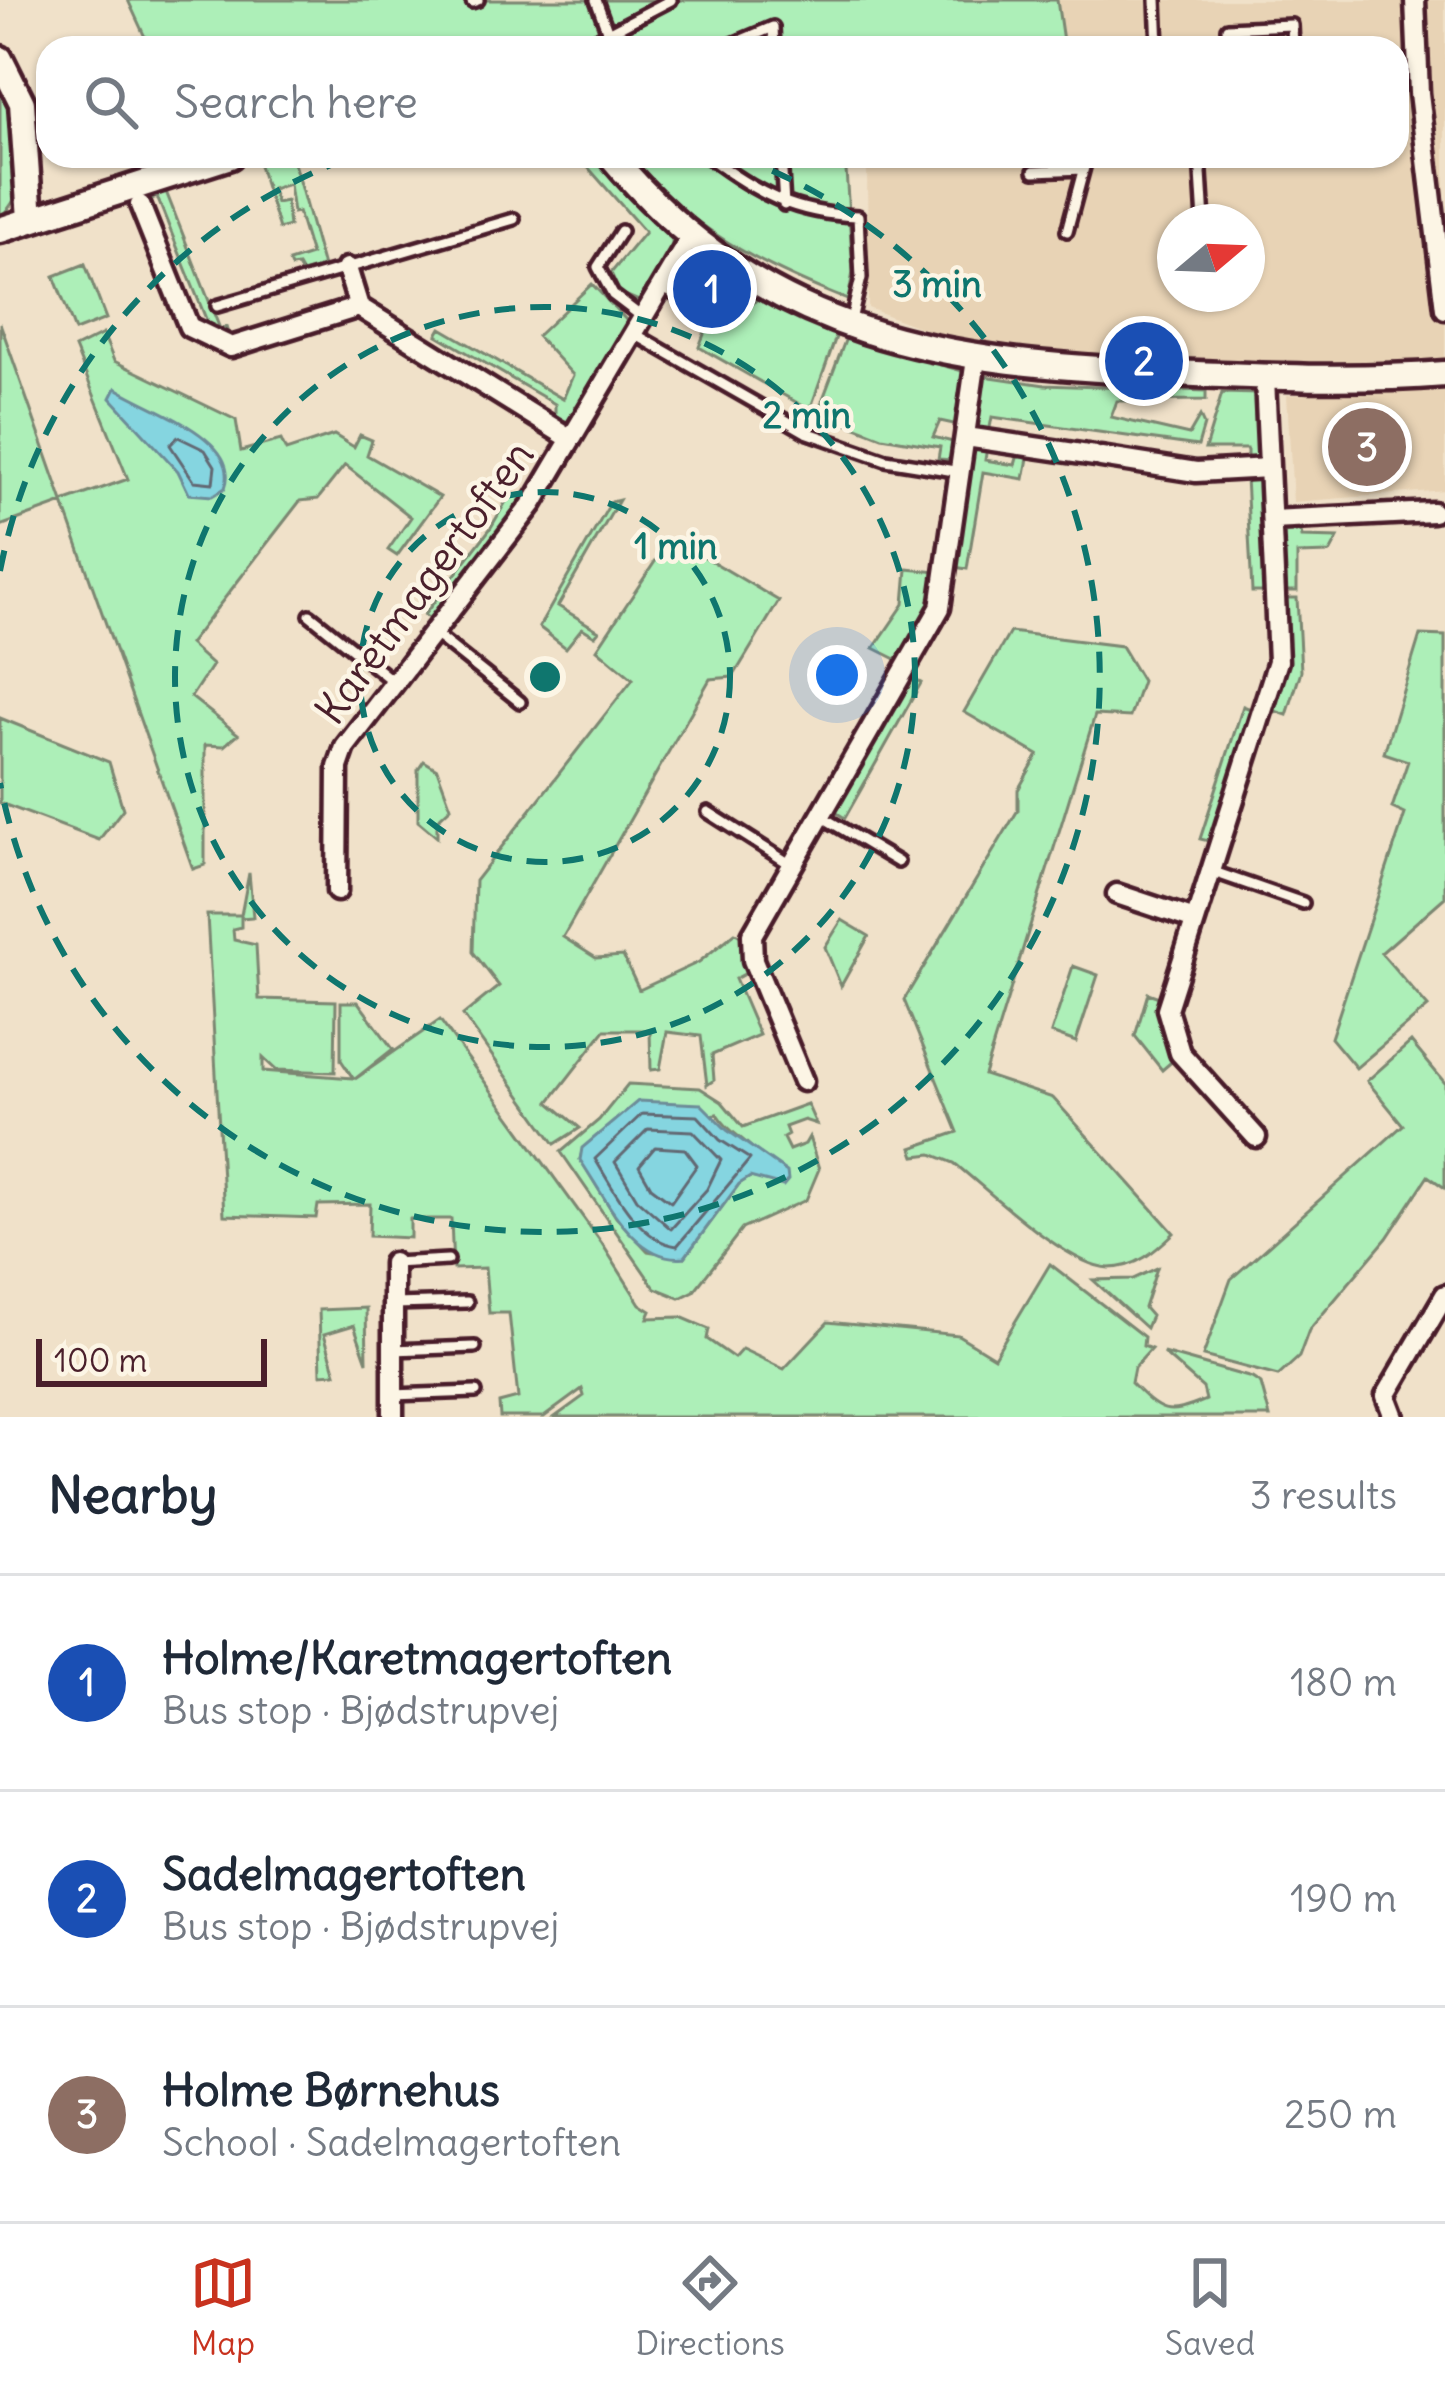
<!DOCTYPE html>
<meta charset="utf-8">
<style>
body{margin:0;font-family:Delius,sans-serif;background:#f6f6f7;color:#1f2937}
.compass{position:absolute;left:1157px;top:204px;width:108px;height:108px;border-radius:50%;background:#fff;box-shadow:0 3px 9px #0004;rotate:71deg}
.scale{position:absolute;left:36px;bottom:30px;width:231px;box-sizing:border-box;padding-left:12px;border:6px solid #4a1f2b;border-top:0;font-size:33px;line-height:42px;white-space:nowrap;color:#4a1f2b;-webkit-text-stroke:9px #fcf5e5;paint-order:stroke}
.you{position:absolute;left:837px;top:675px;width:42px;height:42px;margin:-30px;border:9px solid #fff;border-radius:50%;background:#1a73e8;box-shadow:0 0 0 18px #1a73e833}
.badge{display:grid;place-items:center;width:78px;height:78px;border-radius:50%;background:#c8321e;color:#fff;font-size:39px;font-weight:700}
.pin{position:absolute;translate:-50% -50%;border:6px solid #fff;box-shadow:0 3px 12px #0006}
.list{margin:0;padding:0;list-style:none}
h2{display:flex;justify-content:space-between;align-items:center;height:156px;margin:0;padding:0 48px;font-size:51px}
h2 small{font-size:39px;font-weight:400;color:#747a83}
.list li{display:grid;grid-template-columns:78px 1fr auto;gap:36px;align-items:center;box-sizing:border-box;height:216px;padding:0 48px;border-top:3px solid #e0e1e3}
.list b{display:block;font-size:45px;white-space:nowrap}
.list p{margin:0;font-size:39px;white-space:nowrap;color:#747a83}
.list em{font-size:39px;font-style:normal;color:#747a83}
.icon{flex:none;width:66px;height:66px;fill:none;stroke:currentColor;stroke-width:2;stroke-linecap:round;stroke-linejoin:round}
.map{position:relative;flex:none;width:1445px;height:1417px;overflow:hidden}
.search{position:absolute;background:#fff;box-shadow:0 3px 9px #0004;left:36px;right:36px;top:36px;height:132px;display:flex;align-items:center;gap:30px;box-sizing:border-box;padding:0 42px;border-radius:36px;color:#747a83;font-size:45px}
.sheet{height:804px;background:#fff}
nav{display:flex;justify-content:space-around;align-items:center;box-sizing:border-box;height:168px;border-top:3px solid #e0e1e3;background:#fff;font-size:33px;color:#747a83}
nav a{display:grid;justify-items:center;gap:6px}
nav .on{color:#c8321e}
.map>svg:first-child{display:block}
.built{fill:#e8d3b5;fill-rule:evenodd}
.green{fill:#adefb8;stroke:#7c8772;stroke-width:3;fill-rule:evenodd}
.water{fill:#85d5e0;stroke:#6d8c98;stroke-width:3}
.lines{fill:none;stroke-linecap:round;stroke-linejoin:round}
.shore{stroke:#626873;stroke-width:3}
.lane-casing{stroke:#4a1f2b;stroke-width:18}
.street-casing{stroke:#4a1f2b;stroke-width:27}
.secondary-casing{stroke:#4a1f2b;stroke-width:33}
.lane{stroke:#fcf5e5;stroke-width:9}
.street{stroke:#fcf5e5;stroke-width:18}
.secondary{stroke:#fcf5e5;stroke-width:24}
.ring{fill:none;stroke:#0f766e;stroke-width:6;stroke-dasharray:21 15}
.labels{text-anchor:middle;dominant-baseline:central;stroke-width:9;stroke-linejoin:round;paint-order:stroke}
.street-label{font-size:42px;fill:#4a1f2b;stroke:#fcf5e5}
.centre{fill:#0f766e;stroke:#fcf5e5;stroke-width:6}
.ring-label{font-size:36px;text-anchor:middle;font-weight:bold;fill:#0f766e;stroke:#fcf5e5;stroke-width:9;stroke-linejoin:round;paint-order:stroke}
</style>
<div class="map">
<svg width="1445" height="1417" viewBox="0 0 1445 1417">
<rect width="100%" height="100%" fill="#f0e1c9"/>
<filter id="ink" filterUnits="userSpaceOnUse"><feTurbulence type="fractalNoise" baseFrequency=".00833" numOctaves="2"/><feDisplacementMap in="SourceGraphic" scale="24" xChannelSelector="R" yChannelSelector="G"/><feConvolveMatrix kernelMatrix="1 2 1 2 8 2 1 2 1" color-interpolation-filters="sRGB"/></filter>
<g filter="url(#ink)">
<path class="built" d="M1057,0H1445V490L1293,502L1287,395L1428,390L1337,392L1091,377L977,349L868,308L867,156H1397V48H1064ZM1175,222H1247V294H1175Z"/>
<path class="green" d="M128,0H1057L1064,48H150Z
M0,82C17,115 36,192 0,216Z
M266,156H292L323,267L302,273L298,266L291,267L289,262L311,255L298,212L293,213L289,184L272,189L276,203L286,201L289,226L279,229L257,159Z
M578,156H601L672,233V249L641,302L620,293L611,273L645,232Z
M631,156H845L853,272L848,300C766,268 685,228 631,156Z
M165,189L220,329L226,327L230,340L194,324L206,319L157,197L140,203L135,191Z
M85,264L106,319L75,331L54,276Z
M592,284L628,322L571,423L555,418V404L437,335L441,328L563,399L573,375L537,336Z
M757,299L837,334L810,410L699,347L710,319L733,325Z
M0,323L63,502L128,479L75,348L103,334L114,361L236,420L241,451L281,440L286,451L334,435L354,447L360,435L372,440L367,455L440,497L397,556L388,550L411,517L345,465L318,499L300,501L189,644L212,665L191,697L238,734L224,746L205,745V865L193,869L63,503L0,526Z
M846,338L966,372L958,425L940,421L933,437L957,443L953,460L938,459L940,447L882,437L818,412Z
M984,376L1045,385L1206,391V400L1117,401L1111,417L1189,435L1200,416L1204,425L1198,446L992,417L989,433L974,430Z
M1222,393L1258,394L1257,462L1247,461V449H1205Z
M972,446L987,447L985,460L1015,465L1019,451L1029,453L1024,479L983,472L967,569L954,567Z
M1246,477L1263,481L1268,592H1252Z
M511,493L525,498L520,509L435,623L424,615L490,529Z
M619,500L558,606L599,631L595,636L582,628L566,648L539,627L611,502Z
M1284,526H1300L1302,537L1338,538L1330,553L1297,554V591H1283L1280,531Z
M683,544L779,601L733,677L710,679L563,937L596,958L623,956L639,990L699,962L735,933L743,937L748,972L735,979L759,1035L712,1055L714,1080L707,1085L701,1036L667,1032L660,1069L651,1070L650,1030H605L549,1102L580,1128L555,1144L463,1015L499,986L473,952L475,881L633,679L597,649L660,554H674Z
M907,569L938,572L932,606L902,662L874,648L904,604Z
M1283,598H1297L1301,671L1287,715L1272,710L1286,653Z
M1010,632L1121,646L1142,681L1130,717L1095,715L984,1075L1053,1098L1174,1233C1155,1251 1137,1268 1109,1268C1068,1267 988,1190 954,1163L932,1154L915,1156L912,1148L958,1132L904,1000L1018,810V790L1038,755L964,712Z
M1420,635L1445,636V897L1381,953L1428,1007L1356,1068L1331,1038L1405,814L1392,808L1408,761L1384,753Z
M909,676L921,683L845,818L832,810Z
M1243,706L1256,711L1213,842L1200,839Z
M0,718L109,762L123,809L99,840L0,803Z
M424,761L437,769L451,807L437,820V837L418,821V770Z
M249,873L253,917L241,918V927L233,929L234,940L256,945L259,999L336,1001L335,1072L276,1070L263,1058V1071L353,1078L341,1060V1002H358L393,1049L355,1079L440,1020L601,1242L640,1304L651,1311L648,1318L681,1317L709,1329L707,1339L734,1358L742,1349L784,1369L828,1322L958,1335L994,1357L1050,1264L1144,1337L1143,1346L1151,1349L1134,1368L1131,1383C1161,1413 1166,1417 1206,1400L1203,1388L1163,1353L1252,1378L1261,1384L1270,1417H555L584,1396L582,1389L544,1417H500L499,1403L518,1398L509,1313H489L485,1268L453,1269L451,1219H410V1238L369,1236L370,1204L318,1205L316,1218L224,1215L207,915H241Z
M842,920L869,936L841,986L825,947Z
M1073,966L1098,975L1076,1042L1051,1033Z
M1148,993L1162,998V1029L1176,1058L1162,1070L1135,1036Z
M1411,1042L1445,1083V1188L1428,1176L1387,1238L1309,1330L1299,1357L1278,1376L1203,1356L1231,1279L1403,1125L1367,1081Z
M628,1084L700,1088L722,1102L743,1127L807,1104L816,1124L804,1120L785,1127L788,1135L783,1138L789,1150L805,1144L809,1137L819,1169L806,1200L742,1229L694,1291L680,1298L655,1288L561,1152L599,1120ZM717,1114C735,1143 764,1142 765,1180L750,1177L739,1184L685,1257L648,1251L616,1217L580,1159L583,1148L603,1134Z
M1157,1268L1144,1308L1151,1316L1146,1328L1093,1280L1133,1279Z
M366,1308L367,1362L354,1325L324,1334L336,1373L321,1374L319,1310Z"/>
<path class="water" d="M116,388C151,410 243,439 225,488L212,496L189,494L178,471L111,398Z
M638,1101L701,1104L727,1130L787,1172L788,1180L783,1186L750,1177L739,1184L685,1257C634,1264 605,1196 580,1160L582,1148Z"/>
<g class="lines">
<path class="shore" d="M178,437L205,450L215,466L213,483L194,481L170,445Z
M642,1114L698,1116L720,1140L750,1159L677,1246C639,1241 614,1190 595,1159Z
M648,1129L693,1131L721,1160L707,1189L671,1229L637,1199L615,1162Z
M655,1147L685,1149L697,1165L671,1202L651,1187L639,1166Z"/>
<g class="lane-casing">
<path id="lane" d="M596,0L607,30
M1156,0L1158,48
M472,2L478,0
M579,48L671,0
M723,48L773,27L774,48
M1228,48L1227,28L1292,25L1293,48
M707,156C756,193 795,214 858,216L861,278L851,320
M781,156L784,205
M1200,156L1204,222
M1034,171L1083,169
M621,231L598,267L613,295L642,317
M1067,231L1087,156
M661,286C693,311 726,301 761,285
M217,306L514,219
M633,333L806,432L886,460L961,472
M310,615L395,683
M436,635L520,702
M708,812L790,864
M819,815L898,862
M1211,871L1303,903
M393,1263L448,1260
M394,1304L467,1302
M392,1350L475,1347
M392,1395L476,1392"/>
</g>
<g class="street-casing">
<path id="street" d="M1415,0L1419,93L1445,309
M140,205L189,327L231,347L359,307L571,439
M347,268L359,307
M966,437L1095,456
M1101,457L1196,472L1269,468
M1272,520L1433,512
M337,891L338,767L345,747L533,503L690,238
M1117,894L1195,920
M803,1081L753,960L752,935L940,608L976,359
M1256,1137L1180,1053L1167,1009L1278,661L1265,379
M393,1263V1417
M1394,1417L1386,1396L1445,1295"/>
</g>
<g class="secondary-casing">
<path id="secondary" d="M0,59L22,103L30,219
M611,156C766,340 944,363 1171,373C1263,377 1353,381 1445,374
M0,230L230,156"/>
</g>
<use href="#lane" class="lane"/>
<use href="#street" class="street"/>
<use href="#secondary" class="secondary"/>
</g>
</g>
<g class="ring">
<circle cx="545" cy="677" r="185"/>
<circle cx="545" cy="677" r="370"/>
<path d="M0 571A555 555 0 0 1 351 157M739 157A555 555 0 1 1 0 783"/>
</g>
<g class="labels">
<g class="street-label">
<text transform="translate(424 582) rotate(-54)">Karetmagertoften</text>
</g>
</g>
<circle cx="545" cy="677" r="18" class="centre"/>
<g class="ring-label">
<text x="937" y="297">3 min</text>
<text x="807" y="428">2 min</text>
<text x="676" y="559">1 min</text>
</g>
</svg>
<svg class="compass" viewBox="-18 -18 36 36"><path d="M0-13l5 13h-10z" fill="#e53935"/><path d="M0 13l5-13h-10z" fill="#747a83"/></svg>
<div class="scale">100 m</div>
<div class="you"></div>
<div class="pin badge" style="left:712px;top:289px;background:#1a4fb4">1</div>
<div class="pin badge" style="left:1144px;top:361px;background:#1a4fb4">2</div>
<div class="pin badge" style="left:1367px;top:447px;background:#8d6e63">3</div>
<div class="search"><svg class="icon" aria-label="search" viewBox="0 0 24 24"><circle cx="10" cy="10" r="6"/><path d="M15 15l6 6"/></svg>Search here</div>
</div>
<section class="sheet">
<h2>Nearby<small>3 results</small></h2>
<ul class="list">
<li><span class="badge" style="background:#1a4fb4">1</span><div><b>Holme/Karetmagertoften</b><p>Bus stop · Bjødstrupvej</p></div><em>180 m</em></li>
<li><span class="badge" style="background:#1a4fb4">2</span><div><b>Sadelmagertoften</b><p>Bus stop · Bjødstrupvej</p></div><em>190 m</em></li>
<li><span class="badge" style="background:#8d6e63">3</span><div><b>Holme Børnehus</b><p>School · Sadelmagertoften</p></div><em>250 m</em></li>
</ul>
</section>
<nav>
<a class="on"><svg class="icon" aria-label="map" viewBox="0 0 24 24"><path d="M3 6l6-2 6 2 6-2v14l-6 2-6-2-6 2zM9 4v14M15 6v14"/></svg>Map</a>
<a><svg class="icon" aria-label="directions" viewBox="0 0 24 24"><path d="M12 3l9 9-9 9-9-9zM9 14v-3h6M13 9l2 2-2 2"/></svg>Directions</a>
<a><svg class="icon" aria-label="saved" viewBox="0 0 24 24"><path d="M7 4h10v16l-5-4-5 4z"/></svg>Saved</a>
</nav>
